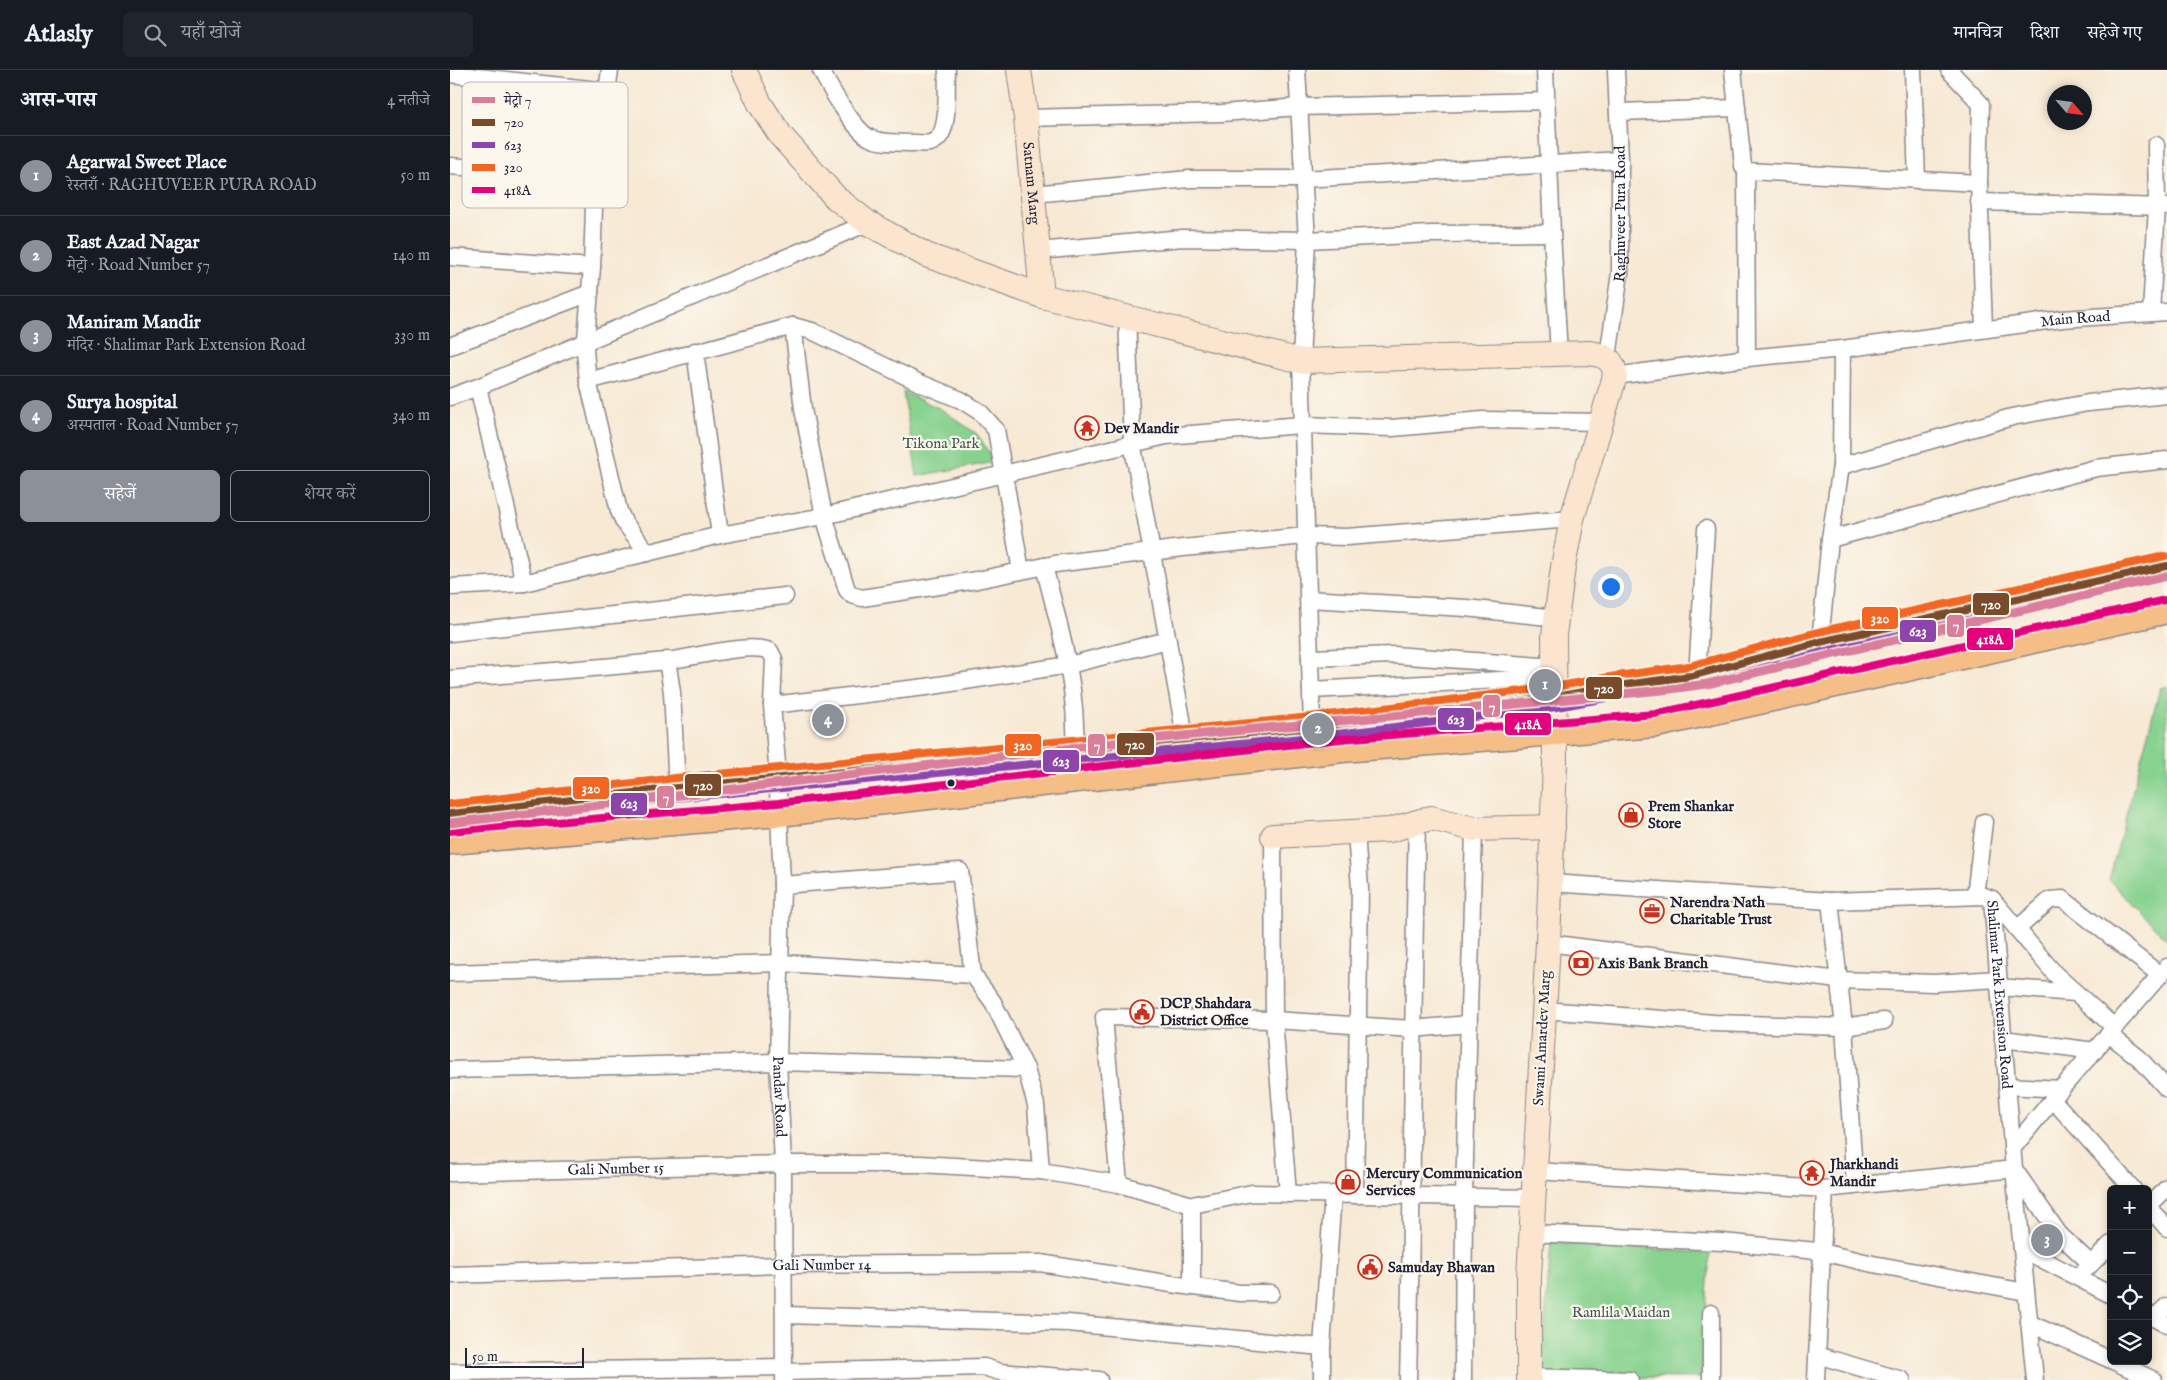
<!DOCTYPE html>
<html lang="hi">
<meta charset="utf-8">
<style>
body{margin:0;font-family:"IM FELL English","Noto Serif Devanagari",serif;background:#20242c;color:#f1f3f6}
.controls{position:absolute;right:15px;bottom:15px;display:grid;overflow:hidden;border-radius:8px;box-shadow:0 2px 8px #0003}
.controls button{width:45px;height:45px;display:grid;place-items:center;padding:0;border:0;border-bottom:1px solid #363941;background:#171b24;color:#f1f3f6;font:25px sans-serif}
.compass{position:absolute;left:1597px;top:15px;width:45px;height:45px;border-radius:50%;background:#171b24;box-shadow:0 2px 8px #0003;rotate:118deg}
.scale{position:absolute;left:15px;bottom:12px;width:119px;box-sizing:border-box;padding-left:5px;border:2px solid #22223b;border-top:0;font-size:14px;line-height:18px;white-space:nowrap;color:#22223b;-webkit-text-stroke:4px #fbf7ec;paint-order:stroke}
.you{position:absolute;left:1160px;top:516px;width:18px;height:18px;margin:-12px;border:4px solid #fff;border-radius:50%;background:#1a73e8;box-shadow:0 0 0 8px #1a73e833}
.badge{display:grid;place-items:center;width:32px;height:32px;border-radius:50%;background:#8c9099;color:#fff;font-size:16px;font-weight:700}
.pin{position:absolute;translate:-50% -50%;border:2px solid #fff;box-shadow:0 1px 5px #0006}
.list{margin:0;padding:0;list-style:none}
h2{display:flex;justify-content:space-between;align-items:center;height:65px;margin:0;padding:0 20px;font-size:21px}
h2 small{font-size:16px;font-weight:400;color:#9ea1a6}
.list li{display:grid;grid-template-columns:32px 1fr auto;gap:15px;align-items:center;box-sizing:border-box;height:80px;padding:0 20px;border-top:1px solid #363941}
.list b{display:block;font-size:19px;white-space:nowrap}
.list p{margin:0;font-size:16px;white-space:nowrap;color:#9ea1a6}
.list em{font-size:16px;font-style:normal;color:#9ea1a6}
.actions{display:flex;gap:10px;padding:15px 20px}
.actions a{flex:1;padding:11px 0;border:1px solid #8c9099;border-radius:8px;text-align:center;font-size:18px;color:#8c9099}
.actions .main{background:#8c9099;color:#fff}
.icon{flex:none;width:28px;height:28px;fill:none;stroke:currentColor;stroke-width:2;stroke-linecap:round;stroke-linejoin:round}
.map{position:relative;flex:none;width:1717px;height:1310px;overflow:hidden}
header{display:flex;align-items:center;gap:30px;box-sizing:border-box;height:70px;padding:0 25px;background:#171b24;border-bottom:1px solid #363941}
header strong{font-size:24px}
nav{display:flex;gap:28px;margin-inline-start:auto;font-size:18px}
.search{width:350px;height:45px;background:#20242c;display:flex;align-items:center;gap:12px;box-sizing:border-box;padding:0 18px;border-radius:8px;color:#9ea1a6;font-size:19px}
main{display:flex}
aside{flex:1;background:#171b24}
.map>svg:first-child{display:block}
.green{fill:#88d28f;stroke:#557a65}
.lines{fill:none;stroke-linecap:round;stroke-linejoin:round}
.street-casing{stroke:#8c8688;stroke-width:19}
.secondary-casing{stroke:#8c8688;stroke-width:26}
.primary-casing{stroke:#8c8688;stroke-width:29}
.street{stroke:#fff;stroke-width:16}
.secondary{stroke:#fbe5cf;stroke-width:24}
.primary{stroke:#f6be87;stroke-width:26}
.bus-1-casing{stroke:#fbf7ec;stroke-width:11}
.bus-2-casing{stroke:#fbf7ec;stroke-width:11}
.bus-3-casing{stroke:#fbf7ec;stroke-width:11}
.bus-4-casing{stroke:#fbf7ec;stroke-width:11}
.bus-1{stroke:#7a4b2a;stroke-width:8}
.bus-2{stroke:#8e44ad;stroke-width:8}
.bus-3{stroke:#f26522;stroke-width:8}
.bus-4{stroke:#e5007d;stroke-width:8}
.metro-1-casing{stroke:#fbf7ec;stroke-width:12}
.metro-1{stroke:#db7e9b;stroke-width:9}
.bus-dot{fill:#22223b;stroke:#fbf7ec;stroke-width:2}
.labels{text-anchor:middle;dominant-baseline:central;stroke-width:4.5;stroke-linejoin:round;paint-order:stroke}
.street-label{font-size:15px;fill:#22223b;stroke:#fbf7ec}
.poi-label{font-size:15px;font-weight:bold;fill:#22223b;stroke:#fbf7ec;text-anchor:start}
.park-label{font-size:15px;fill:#415754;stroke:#fbf7ec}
.key{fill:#fbf7ec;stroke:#bab7b7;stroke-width:1}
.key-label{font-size:14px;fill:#22223b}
.line-badge{stroke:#fbf7ec;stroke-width:2}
.badge-label{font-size:14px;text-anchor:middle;font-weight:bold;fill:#fff}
</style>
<header>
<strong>Atlasly</strong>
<div class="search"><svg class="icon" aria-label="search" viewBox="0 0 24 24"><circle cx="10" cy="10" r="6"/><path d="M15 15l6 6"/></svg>यहाँ खोजें</div>
<nav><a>मानचित्र</a><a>दिशा</a><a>सहेजे गए</a></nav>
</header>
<main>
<aside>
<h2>आस-पास<small>4 नतीजे</small></h2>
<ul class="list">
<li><span class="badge">1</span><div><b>Agarwal Sweet Place</b><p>रेस्तराँ · RAGHUVEER PURA ROAD</p></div><em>50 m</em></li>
<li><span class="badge">2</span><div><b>East Azad Nagar</b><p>मेट्रो · Road Number 57</p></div><em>140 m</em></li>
<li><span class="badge">3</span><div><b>Maniram Mandir</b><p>मंदिर · Shalimar Park Extension Road</p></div><em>330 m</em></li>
<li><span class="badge">4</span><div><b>Surya hospital</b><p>अस्पताल · Road Number 57</p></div><em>340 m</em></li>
</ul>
<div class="actions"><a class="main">सहेजें</a><a>शेयर करें</a></div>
</aside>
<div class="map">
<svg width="1717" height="1310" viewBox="0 0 1717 1310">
<rect width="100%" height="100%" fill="#fbf7ec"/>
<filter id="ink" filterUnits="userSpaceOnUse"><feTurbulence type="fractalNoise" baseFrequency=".02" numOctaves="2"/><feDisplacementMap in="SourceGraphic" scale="10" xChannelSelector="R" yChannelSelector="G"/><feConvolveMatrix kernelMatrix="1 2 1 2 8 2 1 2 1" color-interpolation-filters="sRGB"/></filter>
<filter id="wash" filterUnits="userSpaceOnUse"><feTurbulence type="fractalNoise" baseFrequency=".0096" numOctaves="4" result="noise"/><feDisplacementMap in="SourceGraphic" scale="20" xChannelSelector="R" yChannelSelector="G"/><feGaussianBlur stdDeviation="1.12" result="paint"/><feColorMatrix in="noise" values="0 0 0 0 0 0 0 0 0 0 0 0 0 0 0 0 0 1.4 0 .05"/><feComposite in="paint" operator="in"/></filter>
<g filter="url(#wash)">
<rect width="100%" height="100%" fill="#f7e9d4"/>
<path class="green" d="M453,322L491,339L527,364L545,392L467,406Z
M1717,616V870L1659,810L1710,618Z
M1101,1172L1260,1183L1251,1308L1091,1306Z"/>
</g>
<g filter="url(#ink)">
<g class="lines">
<g class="street-casing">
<g id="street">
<path d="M160,0L145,108L142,197L135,281L138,311L169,441L174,452L198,483"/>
<path d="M371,0C379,17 404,60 420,68C432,74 451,72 465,73C476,74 485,75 491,64C499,50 496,17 497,0"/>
<path d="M847,0L857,170L851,291L862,657"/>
<path d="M1095,0L1102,163L1109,284"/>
<path d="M1283,0L1293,96L1296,101L1529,113"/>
<path d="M1463,0L1467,110"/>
<path d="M1499,0L1531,34L1529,113L1534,259"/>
<path d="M0,4L158,21"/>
<path d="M1168,42L1287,38"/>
<path d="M576,48L772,43L849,37L1096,31"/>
<path d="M0,96L145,108"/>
<path d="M1296,101L1297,288"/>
<path d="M583,124L739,109H853L1170,90"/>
<path d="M1529,132L1717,137"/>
<path d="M588,181L733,168L857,170L981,164L1102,163"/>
<path d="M0,187L142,197"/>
<path d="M1701,243L1707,137L1706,75"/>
<path d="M677,247L682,372L732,649L733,668"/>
<path d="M343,256L353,339L374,446L397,520L402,525L412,528L527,510L605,494L733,478L855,466L897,467L1122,449"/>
<path d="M0,276L140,223"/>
<path d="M245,281L270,465"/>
<path id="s1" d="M1158,287L1170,203V90L1166,0"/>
<path id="s2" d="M1165,306L1297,288L1392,279L1612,249L1717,242"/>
<path d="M138,311L343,256L362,261L470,313L511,330L530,342L546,360L571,501"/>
<path d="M28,317L74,513"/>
<path d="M0,327L28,317L418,153"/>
<path d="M1391,396L1562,347L1638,333L1717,325"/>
<path d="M1380,469L1646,398L1717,390"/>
<path d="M594,496C609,556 628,616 625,679"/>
<path d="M0,517L74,513L270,465L374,446L716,366L852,355L942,358L1033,350L1151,352"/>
<path d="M858,529L1016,538L1106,548"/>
<path d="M0,563L335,526"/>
<path d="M1370,572L1380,469L1391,396L1392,279"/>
<path d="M860,588L944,585L1104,597"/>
<path d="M217,590L222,622L227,718"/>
<path d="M1247,605L1256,459"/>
<path id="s3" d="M0,609C72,603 144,599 216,591C242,588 298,572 320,581L324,589L322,635L327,694L332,815L328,992L333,1094L334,1310"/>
<path d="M861,620L1105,607"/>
<path d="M322,635L476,617L619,595L718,570"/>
<path d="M823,766L824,950L838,1124"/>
<path id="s4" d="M1100,813L1380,831L1534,826L1542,829L1564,1099L1585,1310"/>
<path d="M332,815L510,801L523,905L543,932L576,999"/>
<path d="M1525,826L1534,752"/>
<path d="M1542,829L1605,904L1665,958"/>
<path d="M1380,831L1394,957L1405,1115"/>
<path d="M1567,859L1600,830L1613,829L1710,905"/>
<path d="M1098,873L1388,910L1484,913L1548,909"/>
<path d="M0,903L331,893L523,905"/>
<path d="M1549,917L1625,923"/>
<path d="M1094,940L1264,953L1394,957L1434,951"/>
<path d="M1660,965L1689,988L1717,1019"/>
<path d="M1553,969L1645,981"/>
<path d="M0,1000L328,992L576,999L586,1035L591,1101"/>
<path d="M1557,1016L1611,1019"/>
<path d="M1603,1030L1683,1119"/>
<path d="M1562,1079L1611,1019L1717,897"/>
<path d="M1085,1101L1375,1119L1564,1099L1609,1164L1641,1194"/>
<path id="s5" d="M0,1103L333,1094H470L591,1101L669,1114L742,1135L802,1123L1083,1128"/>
<path d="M669,1114L654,947L824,950L962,959L1019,954"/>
<path d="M905,1125L910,819L906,761"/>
<path d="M1698,1136L1717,1118"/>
<path d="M1698,1137L1717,1158"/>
<path d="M1081,1163L1272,1172L1367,1181L1423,1194L1576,1222"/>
<path d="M1572,1179L1661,1225"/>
<path d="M1634,1201L1661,1174"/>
<path id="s6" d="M0,1205L333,1195L590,1193L728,1215L790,1223H821"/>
<path d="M742,1217V1135"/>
<path d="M334,1245L618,1253L872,1277"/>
<path d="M1698,1245L1717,1255"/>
<path d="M1704,1248L1717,1236"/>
<path d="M1579,1253L1661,1290"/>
<path d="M1367,1285L1452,1310"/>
<path d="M1663,1291L1704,1310"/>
<path d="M0,1302L334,1297"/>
<path d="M334,1302L534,1297L550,1302L649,1310"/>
<path d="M1079,1307L1180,1310"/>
<path d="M872,1310V1277L883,1124"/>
<path d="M958,1310C963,1124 962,938 967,752"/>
<path d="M1013,1310L1014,1126L1024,759"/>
<path d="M1261,1310V1243"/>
<path d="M1366,1310L1375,1119"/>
</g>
</g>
<g class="secondary-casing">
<g id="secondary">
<path d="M294,0L310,34L331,66L386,128L418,153L476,185L592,226L851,291L1139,283C1155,285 1164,289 1165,306L1122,449L1113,497L1104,565L1105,693L1098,873L1079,1206V1310"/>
<path id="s7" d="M569,0L576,48L592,226"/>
<path d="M823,766L940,760L981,748L1024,759L1103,757"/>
</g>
</g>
<g class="primary-casing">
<path id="primary" d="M0,744L227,718L791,663L862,657L1106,627L1160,617L1241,606L1370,572L1717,496
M0,771L329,743L892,679L1206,654L1717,540"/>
</g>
<use href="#street" class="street"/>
<use href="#secondary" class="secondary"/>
<use href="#primary" class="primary"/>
<g class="bus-1-casing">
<path id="bus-1" d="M0,744L227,718L862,657L1106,627L1160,617L1241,606L1370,572L1717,496"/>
</g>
<g class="bus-2-casing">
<path id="bus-2" d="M1,754L228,728L863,667L1107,637L1162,627L1244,616L1372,582L1717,506"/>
</g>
<g class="bus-3-casing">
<path id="bus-3" d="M0,734L226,708L861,647L1104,617L1159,607L1239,596L1368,562L1715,486"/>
</g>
<g class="bus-4-casing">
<path id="bus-4" d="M0,761L328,733L891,669L1205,644L1715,530"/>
</g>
<use href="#bus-1" class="bus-1"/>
<use href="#bus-2" class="bus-2"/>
<use href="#bus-3" class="bus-3"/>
<use href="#bus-4" class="bus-4"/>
<g class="metro-1-casing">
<path id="metro-1" d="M0,753L680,671L1213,620L1257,614L1717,506"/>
</g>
<use href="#metro-1" class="metro-1"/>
</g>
</g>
<defs>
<g id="temple-ring" transform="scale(1.25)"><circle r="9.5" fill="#fbf7ec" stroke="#c8321e" stroke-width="1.5"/><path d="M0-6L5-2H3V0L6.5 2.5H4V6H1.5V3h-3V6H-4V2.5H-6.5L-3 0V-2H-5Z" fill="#c8321e"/></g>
<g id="shop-ring" transform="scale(1.25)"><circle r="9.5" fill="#fbf7ec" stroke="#c8321e" stroke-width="1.5"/><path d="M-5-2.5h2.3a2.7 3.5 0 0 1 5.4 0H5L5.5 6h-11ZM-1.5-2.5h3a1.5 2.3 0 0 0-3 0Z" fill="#c8321e"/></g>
<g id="office-ring" transform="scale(1.25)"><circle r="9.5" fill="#fbf7ec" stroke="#c8321e" stroke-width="1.5"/><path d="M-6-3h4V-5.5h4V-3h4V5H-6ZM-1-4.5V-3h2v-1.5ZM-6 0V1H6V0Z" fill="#c8321e"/></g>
<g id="bank-ring" transform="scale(1.25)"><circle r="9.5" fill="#fbf7ec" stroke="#c8321e" stroke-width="1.5"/><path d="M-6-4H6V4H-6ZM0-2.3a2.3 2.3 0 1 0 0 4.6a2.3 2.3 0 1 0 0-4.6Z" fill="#c8321e"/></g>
<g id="civic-ring" transform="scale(1.25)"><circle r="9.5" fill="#fbf7ec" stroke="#c8321e" stroke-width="1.5"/><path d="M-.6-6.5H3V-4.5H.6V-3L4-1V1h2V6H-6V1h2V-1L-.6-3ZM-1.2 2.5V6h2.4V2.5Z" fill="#c8321e"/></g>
</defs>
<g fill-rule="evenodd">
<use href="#temple-ring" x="637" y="358"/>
<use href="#shop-ring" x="1181" y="745"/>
<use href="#office-ring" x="1202" y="841"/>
<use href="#bank-ring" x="1131" y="893"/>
<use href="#civic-ring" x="692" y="942"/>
<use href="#temple-ring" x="1362" y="1103"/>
<use href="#shop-ring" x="898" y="1112"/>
<use href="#civic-ring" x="920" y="1197"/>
</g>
<circle class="bus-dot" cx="501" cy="713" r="4.5"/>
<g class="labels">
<g class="street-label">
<text stroke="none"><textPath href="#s7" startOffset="114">Satnam Marg</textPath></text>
<text stroke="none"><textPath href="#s1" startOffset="144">Raghuveer Pura Road</textPath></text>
<text stroke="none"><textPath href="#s2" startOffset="464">Main Road</textPath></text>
<text stroke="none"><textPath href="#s4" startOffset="539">Shalimar Park Extension Road</textPath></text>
<text transform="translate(1092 968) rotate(-87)">Swami Amardev Marg</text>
<text stroke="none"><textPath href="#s3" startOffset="769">Pandav Road</textPath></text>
<text stroke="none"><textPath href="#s5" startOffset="166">Gali Number 15</textPath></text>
<text stroke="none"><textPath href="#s6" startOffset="372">Gali Number 14</textPath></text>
</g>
<g class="poi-label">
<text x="654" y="358">Dev Mandir</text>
<text x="1198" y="736">Prem Shankar<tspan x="1198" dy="17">Store</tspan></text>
<text x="1220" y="832">Narendra Nath<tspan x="1220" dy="17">Charitable Trust</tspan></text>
<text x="1148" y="893">Axis Bank Branch</text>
<text x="710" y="933">DCP Shahdara<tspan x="710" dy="17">District Office</tspan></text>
<text x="1380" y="1094">Jharkhandi<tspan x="1380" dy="17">Mandir</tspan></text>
<text x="916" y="1103">Mercury Communication<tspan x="916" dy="17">Services</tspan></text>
<text x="938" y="1197">Samuday Bhawan</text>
</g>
<g class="park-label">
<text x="491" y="373">Tikona Park</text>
<text x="1171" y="1242">Ramlila Maidan</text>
</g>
</g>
<rect x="12" y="12" width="166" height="126" rx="8" class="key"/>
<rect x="22" y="27" width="23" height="6" fill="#db7e9b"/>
<rect x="22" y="49" width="23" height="7" fill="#7a4b2a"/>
<rect x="22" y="72" width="23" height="6" fill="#8e44ad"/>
<rect x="22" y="94" width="23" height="7" fill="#f26522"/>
<rect x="22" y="117" width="23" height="6" fill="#e5007d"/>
<g class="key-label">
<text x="54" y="35">मेट्रो 7</text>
<text x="54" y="57">720</text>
<text x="54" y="80">623</text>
<text x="54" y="102">320</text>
<text x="54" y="125">418A</text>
</g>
<g class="line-badge">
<rect x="1522" y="522" width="38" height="24" rx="5" fill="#7a4b2a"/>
<rect x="1411" y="536" width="38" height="24" rx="5" fill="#f26522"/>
<rect x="1496" y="544" width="19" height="24" rx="5" fill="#db7e9b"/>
<rect x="1449" y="549" width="38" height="24" rx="5" fill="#8e44ad"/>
<rect x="1516" y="557" width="48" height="24" rx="5" fill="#e5007d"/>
<rect x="1135" y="606" width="38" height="24" rx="5" fill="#7a4b2a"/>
<rect x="1032" y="624" width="19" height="24" rx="5" fill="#db7e9b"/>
<rect x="987" y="637" width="38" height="24" rx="5" fill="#8e44ad"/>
<rect x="1054" y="642" width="48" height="24" rx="5" fill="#e5007d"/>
<rect x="666" y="662" width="39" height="24" rx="5" fill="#7a4b2a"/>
<rect x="554" y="663" width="38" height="24" rx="5" fill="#f26522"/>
<rect x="637" y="663" width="19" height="24" rx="5" fill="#db7e9b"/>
<rect x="592" y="679" width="38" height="24" rx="5" fill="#8e44ad"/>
<rect x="234" y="703" width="38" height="24" rx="5" fill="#7a4b2a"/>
<rect x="122" y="706" width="38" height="24" rx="5" fill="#f26522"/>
<rect x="206" y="715" width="19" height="24" rx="5" fill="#db7e9b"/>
<rect x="160" y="722" width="38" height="24" rx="5" fill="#8e44ad"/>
</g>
<g class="badge-label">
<text x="1541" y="539">720</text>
<text x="1430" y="553">320</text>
<text x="1506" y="560">7</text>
<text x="1468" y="566">623</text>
<text x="1540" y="574">418A</text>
<text x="1154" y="623">720</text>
<text x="1042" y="641">7</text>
<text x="1006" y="654">623</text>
<text x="1078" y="659">418A</text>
<text x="685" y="679">720</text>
<text x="573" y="680">320</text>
<text x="647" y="680">7</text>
<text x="611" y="696">623</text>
<text x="253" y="720">720</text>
<text x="141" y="723">320</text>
<text x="216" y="732">7</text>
<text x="179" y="738">623</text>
</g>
</svg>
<div class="controls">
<button>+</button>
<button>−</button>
<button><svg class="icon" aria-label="locate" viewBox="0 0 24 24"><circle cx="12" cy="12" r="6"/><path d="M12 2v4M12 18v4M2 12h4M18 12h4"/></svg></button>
<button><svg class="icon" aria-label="layers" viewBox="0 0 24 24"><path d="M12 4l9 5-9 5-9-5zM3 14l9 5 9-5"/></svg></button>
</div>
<svg class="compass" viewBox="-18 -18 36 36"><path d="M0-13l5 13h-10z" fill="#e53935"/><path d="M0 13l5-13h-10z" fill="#9ea1a6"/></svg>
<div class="scale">50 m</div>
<div class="you"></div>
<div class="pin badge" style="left:1095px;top:615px">1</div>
<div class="pin badge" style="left:868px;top:659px">2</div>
<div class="pin badge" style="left:1597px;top:1170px">3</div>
<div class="pin badge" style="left:378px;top:650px">4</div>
</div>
</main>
